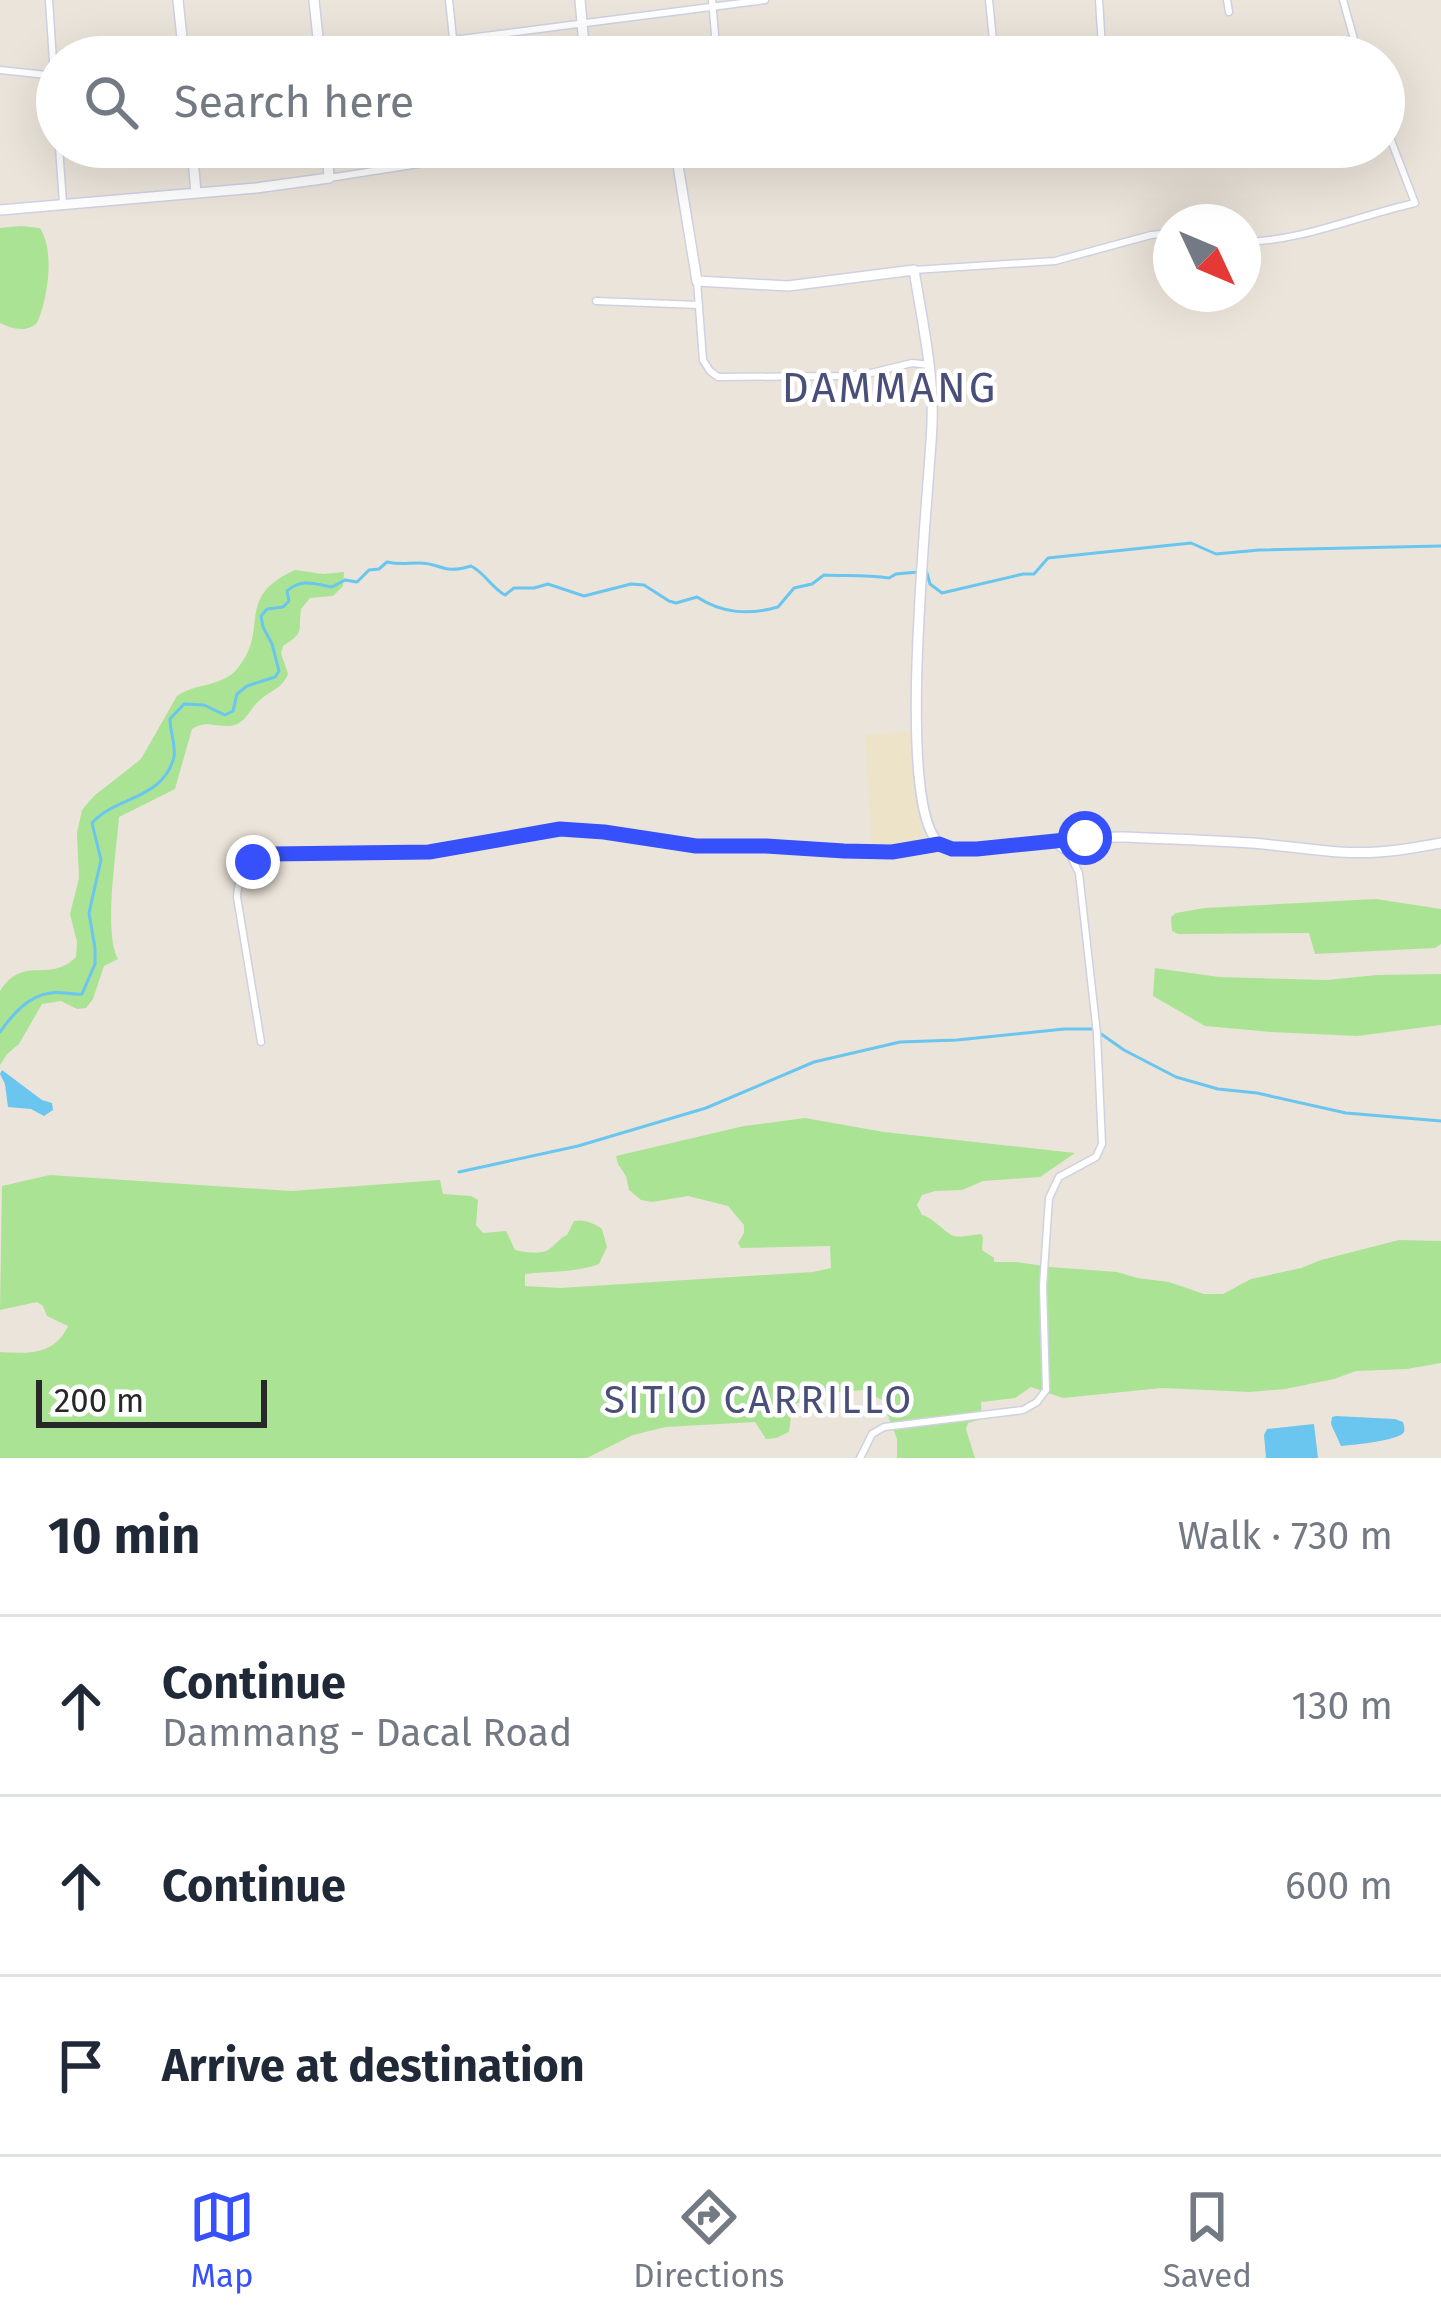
<!DOCTYPE html>
<meta charset="utf-8">
<style>
body{margin:0;font-family:"Fira Sans",sans-serif;background:#f2f2f3;color:#1f2937}
.compass{position:absolute;left:1153px;top:204px;width:108px;height:108px;border-radius:50%;background:#fff;box-shadow:0 12px 48px #0002;rotate:134deg}
.scale{position:absolute;left:36px;bottom:30px;width:231px;box-sizing:border-box;padding-left:12px;border:6px solid #282828;border-top:0;font-size:33px;line-height:42px;white-space:nowrap;color:#282828;-webkit-text-stroke:9px #fff;paint-order:stroke}
.stop{position:absolute;width:36px;height:36px;margin:-27px;border:9px solid #3651fb;border-radius:50%;background:#fff}
.stop.end{background:#3651fb;border-color:#fff;box-shadow:0 3px 12px #0008}
.list{margin:0;padding:0;list-style:none}
h2{display:flex;justify-content:space-between;align-items:center;height:156px;margin:0;padding:0 48px;font-size:51px}
h2 small{font-size:39px;font-weight:400;color:#747a83}
.list li{display:grid;grid-template-columns:78px 1fr auto;gap:36px;align-items:center;box-sizing:border-box;height:180px;padding:0 48px;border-top:3px solid #e0e1e3}
.list b{display:block;font-size:45px;white-space:nowrap}
.list p{margin:0;font-size:39px;white-space:nowrap;color:#747a83}
.list em{font-size:39px;font-style:normal;color:#747a83}
.icon{flex:none;width:66px;height:66px;fill:none;stroke:currentColor;stroke-width:2;stroke-linecap:round;stroke-linejoin:round}
.map{position:relative;flex:none;width:1441px;height:1458px;overflow:hidden}
.search{position:absolute;background:#fff;box-shadow:0 12px 48px #0002;left:36px;right:36px;top:36px;height:132px;display:flex;align-items:center;gap:30px;box-sizing:border-box;padding:0 42px;border-radius:66px;color:#747a83;font-size:45px}
.sheet{height:696px;background:#fff}
nav{display:flex;justify-content:space-around;align-items:center;box-sizing:border-box;height:168px;border-top:3px solid #e0e1e3;background:#fff;font-size:33px;color:#747a83}
nav a{display:grid;justify-items:center;gap:6px}
nav .on{color:#3651fb}
.map>svg:first-child{display:block}
.education{fill:#ede3c8}
.green{fill:#abe395}
.water{fill:#6ac5ef}
.lines{fill:none;stroke-linecap:round;stroke-linejoin:round}
.stream{stroke:#6ac5ef;stroke-width:3}
.street-casing{stroke:#cfd1e2;stroke-width:9}
.secondary-casing{stroke:#cfd1e2;stroke-width:12}
.street{stroke:#fff;stroke-width:6}
.secondary{stroke:#fff;stroke-width:9}
.route{stroke:#3651fb;stroke-width:15}
.labels{text-anchor:middle;dominant-baseline:central;stroke-width:9;stroke-linejoin:round;paint-order:stroke}
.neighbourhood-label{font-size:39px;letter-spacing:3px;fill:#494f79;stroke:#fff}
.quarter-label{font-size:42px;letter-spacing:3px;fill:#494f79;stroke:#fff}
</style>
<div class="map">
<svg width="1441" height="1458" viewBox="0 0 1441 1458">
<rect width="100%" height="100%" fill="#ebe4da"/>
<path class="education" d="M916,731L921,845L872,847L865,735Z"/>
<path class="green" d="M21,226L40,228C55,251 48,298 37,323C26,333 12,329 0,323V228Z
M295,570L323,574L344,572L343,586L333,596L310,598L301,609C298,633 305,632 283,646L281,653L288,674C282,689 271,690 260,700C248,710 247,724 230,726C214,727 207,720 192,729L175,789L119,817C117,848 103,934 118,959L104,966L93,999L86,1008L77,1009L61,1001L42,1004L19,1044L7,1054L0,1065V991C24,954 49,984 76,957L77,942L70,914L79,878L77,833L82,810L94,796L141,759L177,696C195,683 222,687 237,669C271,629 233,598 295,570Z
M1376,899L1441,909V944L1435,948L1315,954L1309,933L1178,934L1172,931L1171,917L1176,913L1204,908Z
M1155,968L1219,977L1327,980L1377,975L1441,974V1025L1357,1036L1271,1032L1205,1026L1153,996Z
M805,1118L884,1132L1075,1153L1040,1177L983,1181L962,1190L935,1191L922,1195L917,1205C926,1222 917,1210 932,1220C958,1240 948,1238 981,1234L983,1237L982,1250L994,1258V1262H1017L1050,1267L1117,1272L1137,1278L1169,1282L1204,1294H1223L1251,1279L1301,1268L1321,1260L1399,1240L1441,1241V1363L1407,1369L1356,1371L1334,1379L1285,1389L1250,1392L1162,1388L1063,1398L1031,1387L1015,1398L981,1402L982,1419L968,1423L966,1429L975,1458H897V1439L882,1400L863,1390L817,1394L796,1404L792,1409L789,1432L776,1438L766,1439L755,1422L666,1427L633,1435L587,1458H0V1352C28,1354 55,1355 68,1326L47,1316L43,1306L37,1302L0,1310L2,1186L50,1175L291,1191L440,1180L443,1194L471,1196L478,1200L476,1225L483,1233L506,1231L515,1250C524,1252 540,1255 548,1250C556,1245 558,1239 567,1235L574,1221C584,1219 594,1223 602,1229L607,1247L599,1264C575,1273 551,1271 525,1274V1286L560,1288L813,1272L831,1268L830,1246L741,1248L738,1243L744,1233V1225L728,1206L688,1196L652,1202L641,1200L629,1190L626,1176L618,1164L616,1156L744,1126Z"/>
<path class="water" d="M2,1070L42,1100L52,1103L53,1110L44,1116L31,1109L8,1107L5,1084L0,1074Z
M1336,1416L1395,1419L1403,1422C1404,1425 1405,1429 1404,1432C1399,1441 1352,1445 1341,1446L1331,1424L1332,1417Z
M1314,1424L1318,1458H1266L1264,1435L1267,1429Z"/>
<g class="lines">
<path class="stream" d="M927,573L930,584L942,593L1023,574H1034L1048,558L1191,543L1216,554L1259,550L1441,546
M0,1032C12,1015 28,996 50,993C61,991 71,995 82,994L95,964V948L89,913L101,860L92,823C116,796 163,800 174,757C176,746 170,731 170,719L184,704L204,705L225,715L233,711L237,694L247,686L275,677L279,671L272,644L263,627L261,616L267,609L283,607L289,601L287,591C301,578 315,584 332,587L345,580L357,582L369,570L379,569L387,562C400,565 407,563 419,563C442,563 442,575 471,566C485,573 491,587 505,595L514,588H534L548,584L584,596L631,584L644,585L669,601L676,603L697,597C723,614 749,615 778,607L794,588L812,584L824,575C846,576 867,575 889,578L896,574L918,572
M459,1172L578,1146L706,1108L814,1062L900,1042L957,1040L1064,1029H1094L1124,1050L1176,1077L1218,1089L1257,1093L1346,1113L1441,1121"/>
<g class="street-casing">
<path id="street" d="M49,0L57,122
M449,0L455,57
M712,0L717,57
M989,0L993,40
M1099,0L1102,48
M1227,0L1229,12
M1343,0L1359,57
M283,57L453,40L765,0
M0,70L56,76
M59,147L63,203
M329,178L527,147
M1243,242C1303,241 1357,216 1415,203L1384,122
M914,270L1055,261L1151,235L1171,233
M697,281L703,360L710,371L718,377L840,376L867,374L912,363L929,365
M596,301L699,305
M261,1042L237,897C238,874 249,860 271,854H403L560,829L605,832L696,846L748,845L893,852L939,843
M860,1458L872,1434L884,1427L1023,1410L1037,1402L1046,1390L1043,1286L1049,1198L1059,1177L1096,1157L1102,1144L1097,1034L1079,873L1070,855L1057,845"/>
</g>
<g class="secondary-casing">
<path id="secondary" d="M178,0L184,57
M314,0L320,57
M580,0L585,57
M192,147L196,193
M675,147L697,281L788,286L914,270C922,321 934,372 932,424C930,487 892,818 942,845C965,858 1086,836 1123,837C1166,839 1208,840 1251,843C1293,846 1336,855 1378,852C1399,851 1420,847 1441,843
M0,210L256,188L329,178L327,147"/>
</g>
<use href="#street" class="street"/>
<use href="#secondary" class="secondary"/>
</g>
<g class="lines">
<path class="route" d="M253,862L271,854L429,852L560,829L604,832L696,846H766L844,851L892,852L939,844L952,849H977L1085,838"/>
</g>
<g class="labels">
<g class="neighbourhood-label">
<text x="759" y="1400">SITIO CARRILLO</text>
</g>
<g class="quarter-label">
<text x="890" y="388">DAMMANG</text>
</g>
</g>
</svg>
<svg class="compass" viewBox="-18 -18 36 36"><path d="M0-13l5 13h-10z" fill="#e53935"/><path d="M0 13l5-13h-10z" fill="#747a83"/></svg>
<div class="scale">200 m</div>
<div class="stop" style="left:1085px;top:838px"></div>
<div class="stop end" style="left:253px;top:862px"></div>
<div class="search"><svg class="icon" aria-label="search" viewBox="0 0 24 24"><circle cx="10" cy="10" r="6"/><path d="M15 15l6 6"/></svg>Search here</div>
</div>
<section class="sheet">
<h2>10 min<small>Walk · 730 m</small></h2>
<ul class="list">
<li><svg class="icon" aria-label="ahead" viewBox="0 0 24 24"><path d="M12 20V5M6 11l6-6 6 6"/></svg><div><b>Continue</b><p>Dammang - Dacal Road</p></div><em>130 m</em></li>
<li><svg class="icon" aria-label="ahead" viewBox="0 0 24 24"><path d="M12 20V5M6 11l6-6 6 6"/></svg><div><b>Continue</b></div><em>600 m</em></li>
<li><svg class="icon" aria-label="arrive" viewBox="0 0 24 24"><path d="M6 21V4h12l-3 4 3 4H6"/></svg><div><b>Arrive at destination</b></div></li>
</ul>
</section>
<nav>
<a class="on"><svg class="icon" aria-label="map" viewBox="0 0 24 24"><path d="M3 6l6-2 6 2 6-2v14l-6 2-6-2-6 2zM9 4v14M15 6v14"/></svg>Map</a>
<a><svg class="icon" aria-label="directions" viewBox="0 0 24 24"><path d="M12 3l9 9-9 9-9-9zM9 14v-3h6M13 9l2 2-2 2"/></svg>Directions</a>
<a><svg class="icon" aria-label="saved" viewBox="0 0 24 24"><path d="M7 4h10v16l-5-4-5 4z"/></svg>Saved</a>
</nav>
